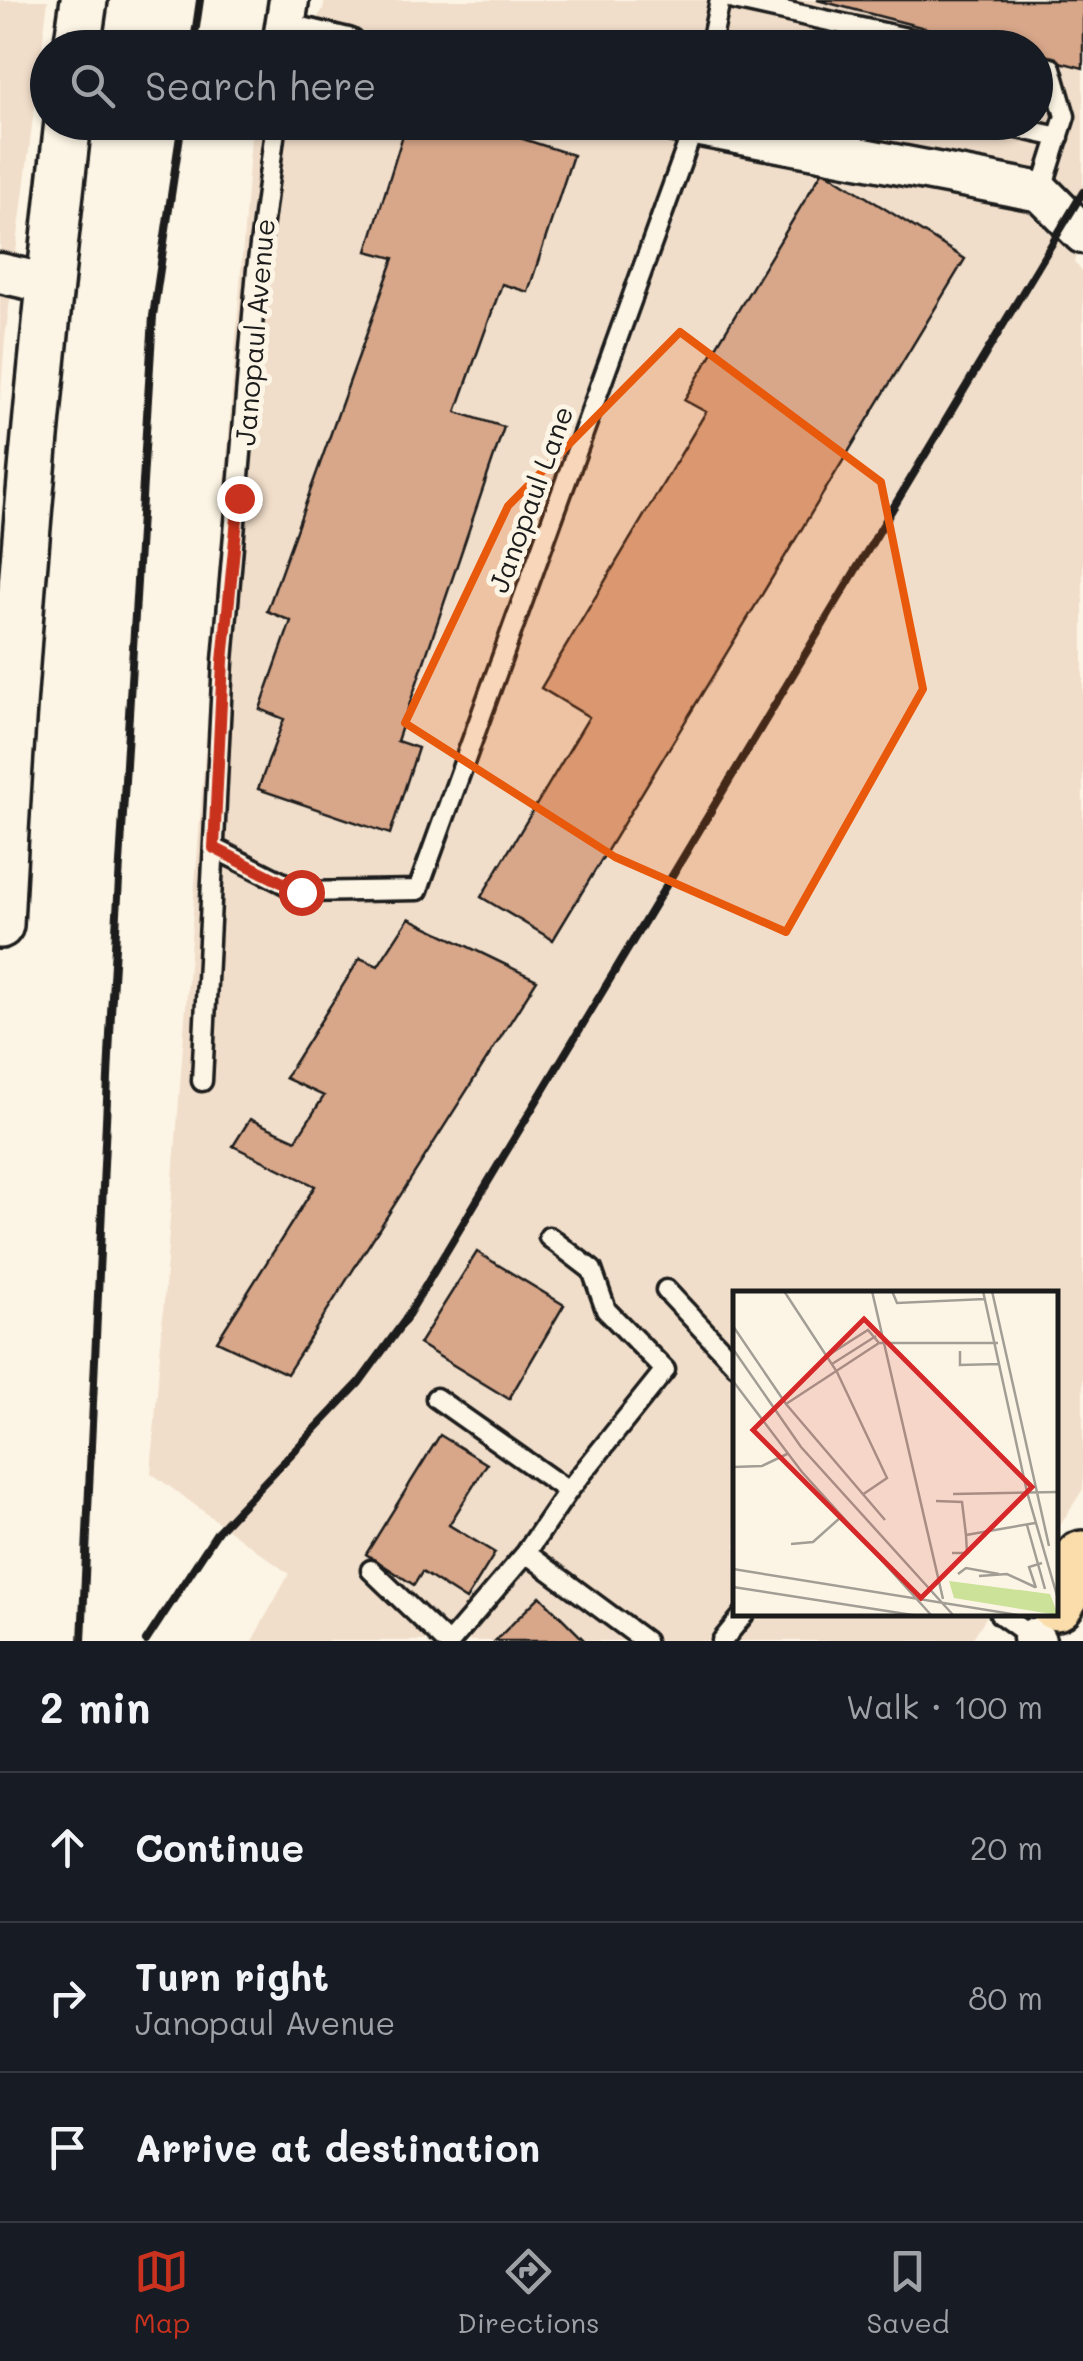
<!DOCTYPE html>
<meta charset="utf-8">
<style>
body{margin:0;font-family:Mali,sans-serif;background:#20242c;color:#f1f3f6}
.stop{position:absolute;width:30px;height:30px;margin:-22px;border:8px solid #c8321e;border-radius:50%;background:#fff}
.stop.end{background:#c8321e;border-color:#fff;box-shadow:0 2px 10px #0008}
.list{margin:0;padding:0;list-style:none}
h2{display:flex;justify-content:space-between;align-items:center;height:130px;margin:0;padding:0 40px;font-size:42px}
h2 small{font-size:32px;font-weight:400;color:#9ea1a6}
.list li{display:grid;grid-template-columns:65px 1fr auto;gap:30px;align-items:center;box-sizing:border-box;height:150px;padding:0 40px;border-top:2px solid #363941}
.list b{display:block;font-size:38px;white-space:nowrap}
.list p{margin:0;font-size:32px;white-space:nowrap;color:#9ea1a6}
.list em{font-size:32px;font-style:normal;color:#9ea1a6}
.icon{flex:none;width:55px;height:55px;fill:none;stroke:currentColor;stroke-width:2;stroke-linecap:round;stroke-linejoin:round}
.map{position:relative;flex:none;width:1083px;height:1641px;overflow:hidden}
.search{position:absolute;background:#171b24;box-shadow:0 2px 8px #0004;left:30px;right:30px;top:30px;height:110px;display:flex;align-items:center;gap:25px;box-sizing:border-box;padding:0 35px;border-radius:55px;color:#9ea1a6;font-size:38px}
.sheet{height:580px;background:#171b24}
nav{display:flex;justify-content:space-around;align-items:center;box-sizing:border-box;height:140px;border-top:2px solid #363941;background:#171b24;font-size:28px;color:#9ea1a6}
nav a{display:grid;justify-items:center;gap:5px}
nav .on{color:#c8321e}
.map>svg:first-child{display:block}
.built{fill:#f1deca}
.building{fill:#d8a78a;stroke:#1c1c1c;stroke-width:2.5}
.lines{fill:none;stroke-linecap:round;stroke-linejoin:round}
.service-casing{stroke:#1c1c1c;stroke-width:25}
.minor-casing{stroke:#1c1c1c;stroke-width:45}
.tertiary-casing{stroke:#1c1c1c;stroke-width:52}
.primary-casing{stroke:#1c1c1c;stroke-width:62}
.service{stroke:#fcf5e5;stroke-width:18}
.minor{stroke:#fcf5e5;stroke-width:38}
.tertiary{stroke:#fcf5e5;stroke-width:45}
.primary{stroke:#fbddab;stroke-width:55}
.rail{stroke:#1c1c1c;stroke-width:8}
.route{stroke:#c8321e;stroke-width:12}
.marked{fill:#e8590c;fill-opacity:0.2;stroke:#e8590c;stroke-width:8;stroke-linejoin:round}
.labels{text-anchor:middle;dominant-baseline:central;stroke-width:10;stroke-linejoin:round;paint-order:stroke}
.street-label{font-size:28px;fill:#1c1c1c;stroke:#fcf5e5}
.inset-road{fill:none;stroke:#a29e95;stroke-width:2.5}
.view{fill:#d62828;fill-opacity:0.15;stroke:#d62828;stroke-width:5}
.inset-edge{fill:none;stroke:#1c1c1c;stroke-width:5}
</style>
<div class="map">
<svg width="1083" height="1641" viewBox="0 0 1083 1641">
<rect width="100%" height="100%" fill="#fcf5e5"/>
<filter id="ink" filterUnits="userSpaceOnUse"><feTurbulence type="fractalNoise" baseFrequency=".01" numOctaves="2"/><feDisplacementMap in="SourceGraphic" scale="20" xChannelSelector="R" yChannelSelector="G"/><feConvolveMatrix kernelMatrix="1 2 1 2 8 2 1 2 1" color-interpolation-filters="sRGB"/></filter>
<g filter="url(#ink)">
<path class="built" d="M0,0H48L5,339L0,403Z
M325,0H1083V247L1074,262L1083,272V1489L1056,1532V1294H736V1614H988L971,1641H252L289,1574L151,1473L252,123L1036,122V48L299,47L323,9Z"/>
<path class="building" d="M817,0H1083V68L1036,56V48H1002Z
M407,122H470L573,155L528,292L502,284L456,412L504,427L397,741L418,748L390,834L258,789L284,719L260,709L291,621L267,611L394,258L367,251Z
M823,170L965,259L553,940L481,897L589,717L541,688L706,412L684,400Z
M409,918L537,980L287,1374L217,1341L315,1186L233,1146L250,1119L296,1140L324,1096L285,1078L360,958L378,966Z
M477,1252L564,1305L509,1399L419,1344Z
M440,1435L487,1464L449,1525L495,1553L466,1600L422,1572L414,1585L366,1554Z
M540,1596L585,1641H495Z"/>
<g class="lines">
<g class="service-casing">
<path id="service" d="M734,0L952,48
M710,48L720,0
M1036,65L1051,68L1065,116L1041,192
M990,122L1059,137
M214,848L301,892L418,890L695,124
M202,1081L223,661L257,269L276,122
M549,1237L592,1270L606,1310L665,1370L568,1491L526,1553L645,1641
M666,1290L736,1365
M436,1398L568,1491
M371,1570L445,1641
M1000,1614L1033,1638
M451,1641L526,1553
M722,1641L744,1614"/>
</g>
<g class="minor-casing">
<path id="minor" d="M289,0L284,33L347,48
M674,122L1041,192L1083,234
M0,273L49,284
M1033,1638L1036,1641"/>
</g>
<g class="tertiary-casing">
<path id="tertiary" d="M77,48L84,0
M0,925C13,656 37,389 68,122"/>
</g>
<g class="primary-casing">
<path id="primary" d="M1056,1602L1083,1559"/>
</g>
<use href="#service" class="service"/>
<use href="#minor" class="minor"/>
<use href="#tertiary" class="tertiary"/>
<use href="#primary" class="primary"/>
<path class="rail" d="M193,48L200,0
M82,1641L111,1013L153,316L182,122
M146,1641L218,1531L359,1383L405,1320L1083,192"/>
</g>
</g>
<g class="lines" filter="url(#ink)">
<path class="route" d="M239,498L223,661L214,848L301,892"/>
</g>
<path class="marked" d="M680,332L881,482L923,689L786,932L615,857L405,723L508,506Z"/>
<g class="labels">
<g class="street-label">
<text transform="translate(254 332) rotate(-85)">Janopaul Avenue</text>
<text transform="translate(530 499) rotate(-70)">Janopaul Lane</text>
</g>
</g>
<g transform="translate(733 1291)">
<rect width="325" height="325" fill="#fcf5e5"/>
<path d="M216,290L317,303L325,324L221,307Z" fill="#cbe298"/>
<path class="inset-road" d="M51,0L104,81L154,187L129,204M139,0L210,308M159,0L164,12L252,8M250,0L294,201L325,308M259,0L316,255M0,35L53,113L152,229M0,58L68,156L221,325M227,60V74L266,73M94,65L135,39L146,52M99,73L143,45M0,90L69,181L199,325M53,113L146,52H265M0,176L29,175L54,163M220,203L325,201M203,210L229,211L233,244L302,232M294,234L312,298M58,253L80,251L108,226M219,262H234L233,244M0,278L291,325M225,283L233,277L266,283M246,285L274,283L302,296M0,296L186,325M303,297L296,276L309,272"/>
<path class="view" d="M131,28L299,196L188,307L20,139Z"/>
<rect width="325" height="325" class="inset-edge"/>
</g>
</svg>
<div class="stop" style="left:301px;top:892px"></div>
<div class="stop end" style="left:239px;top:498px"></div>
<div class="search"><svg class="icon" aria-label="search" viewBox="0 0 24 24"><circle cx="10" cy="10" r="6"/><path d="M15 15l6 6"/></svg>Search here</div>
</div>
<section class="sheet">
<h2>2 min<small>Walk · 100 m</small></h2>
<ul class="list">
<li><svg class="icon" aria-label="ahead" viewBox="0 0 24 24"><path d="M12 20V5M6 11l6-6 6 6"/></svg><div><b>Continue</b></div><em>20 m</em></li>
<li><svg class="icon" aria-label="right" viewBox="0 0 24 24"><path d="M7 20v-9h11M14 6l5 5-5 5"/></svg><div><b>Turn right</b><p>Janopaul Avenue</p></div><em>80 m</em></li>
<li><svg class="icon" aria-label="arrive" viewBox="0 0 24 24"><path d="M6 21V4h12l-3 4 3 4H6"/></svg><div><b>Arrive at destination</b></div></li>
</ul>
</section>
<nav>
<a class="on"><svg class="icon" aria-label="map" viewBox="0 0 24 24"><path d="M3 6l6-2 6 2 6-2v14l-6 2-6-2-6 2zM9 4v14M15 6v14"/></svg>Map</a>
<a><svg class="icon" aria-label="directions" viewBox="0 0 24 24"><path d="M12 3l9 9-9 9-9-9zM9 14v-3h6M13 9l2 2-2 2"/></svg>Directions</a>
<a><svg class="icon" aria-label="saved" viewBox="0 0 24 24"><path d="M7 4h10v16l-5-4-5 4z"/></svg>Saved</a>
</nav>
